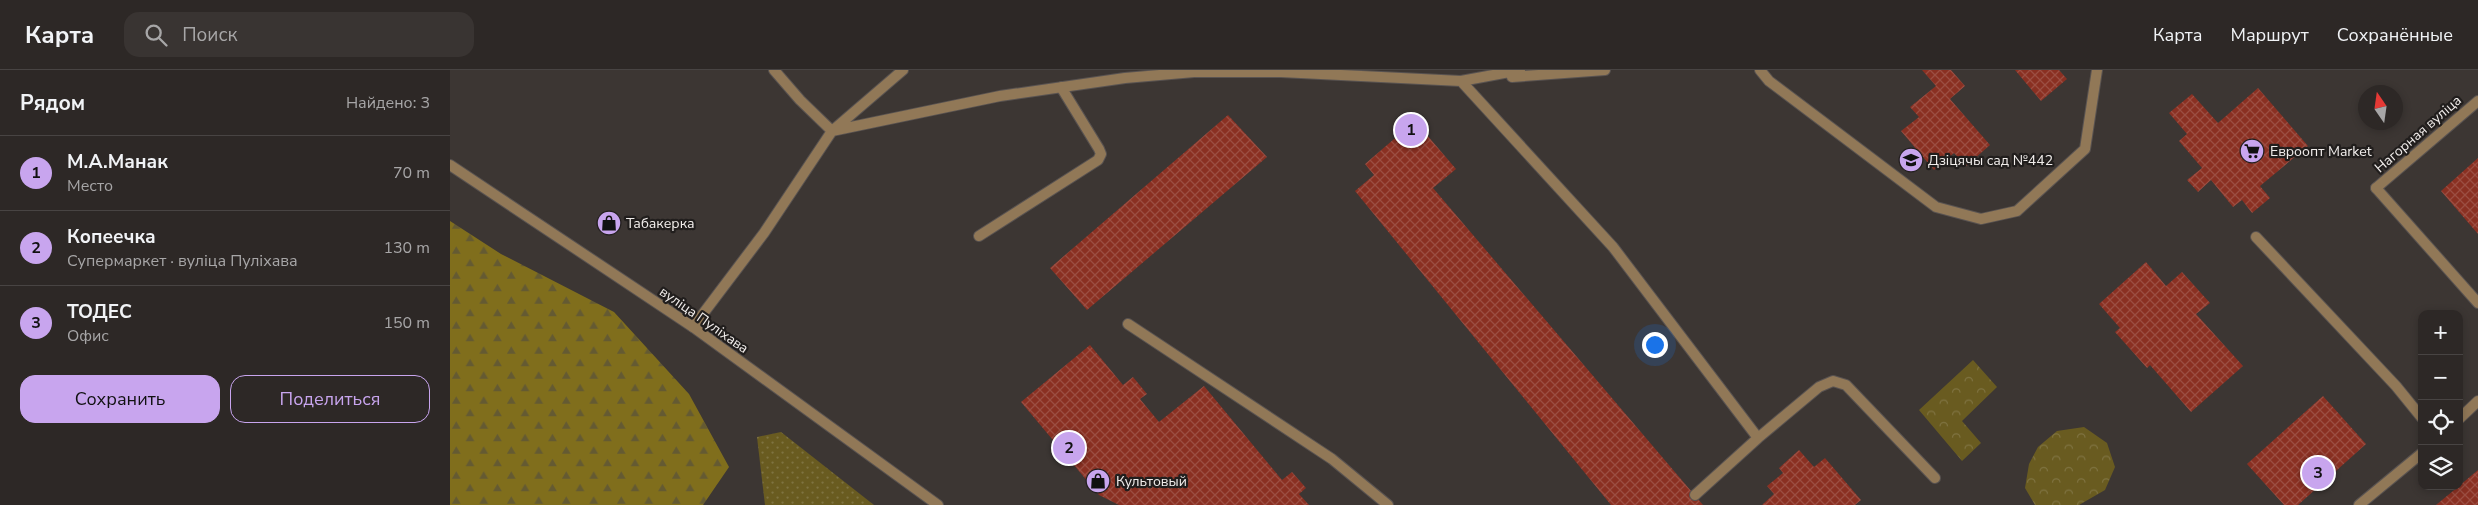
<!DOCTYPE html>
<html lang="ru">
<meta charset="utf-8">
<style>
body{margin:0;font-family:"Nunito Sans",sans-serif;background:#393432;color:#f1f3f6}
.controls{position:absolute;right:15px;bottom:15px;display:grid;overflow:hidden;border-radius:10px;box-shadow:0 2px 8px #0003}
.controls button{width:45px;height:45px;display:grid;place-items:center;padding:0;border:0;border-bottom:1px solid #484443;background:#2d2826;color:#f1f3f6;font:25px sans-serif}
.compass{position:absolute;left:1908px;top:15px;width:45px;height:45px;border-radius:50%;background:#2d2826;box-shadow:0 2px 8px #0003;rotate:347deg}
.you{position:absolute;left:1204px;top:274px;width:18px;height:18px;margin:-12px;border:4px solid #fff;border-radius:50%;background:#1a73e8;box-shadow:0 0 0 8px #1a73e833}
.badge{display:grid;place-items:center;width:32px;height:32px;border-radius:50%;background:#c8a5ee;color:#111;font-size:16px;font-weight:700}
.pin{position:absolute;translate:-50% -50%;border:2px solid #fff;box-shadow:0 1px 5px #0006}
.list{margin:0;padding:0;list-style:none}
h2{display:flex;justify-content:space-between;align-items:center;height:65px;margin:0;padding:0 20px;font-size:21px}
h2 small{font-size:16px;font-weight:400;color:#a7a6a7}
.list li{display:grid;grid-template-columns:32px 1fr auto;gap:15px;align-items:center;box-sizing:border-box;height:75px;padding:0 20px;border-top:1px solid #484443}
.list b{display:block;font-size:19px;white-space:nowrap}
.list p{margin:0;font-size:16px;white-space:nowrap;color:#a7a6a7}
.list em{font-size:16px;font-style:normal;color:#a7a6a7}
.actions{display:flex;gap:10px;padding:15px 20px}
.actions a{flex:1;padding:11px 0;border:1px solid #c8a5ee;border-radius:15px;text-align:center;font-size:18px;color:#c8a5ee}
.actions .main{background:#c8a5ee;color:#111}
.icon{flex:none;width:28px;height:28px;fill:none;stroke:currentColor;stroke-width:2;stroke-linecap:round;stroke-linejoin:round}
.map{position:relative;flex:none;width:2028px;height:435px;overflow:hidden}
header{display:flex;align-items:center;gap:30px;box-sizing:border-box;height:70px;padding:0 25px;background:#2d2826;border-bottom:1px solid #484443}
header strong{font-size:24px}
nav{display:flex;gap:28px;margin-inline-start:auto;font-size:18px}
.search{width:350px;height:45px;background:#393432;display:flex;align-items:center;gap:12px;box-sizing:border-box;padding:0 18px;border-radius:15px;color:#a7a6a7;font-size:19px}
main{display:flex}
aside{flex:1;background:#2d2826}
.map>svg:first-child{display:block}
.grass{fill:url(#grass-dots)}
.forest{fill:url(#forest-firs)}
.park{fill:url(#park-crowns)}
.building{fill:url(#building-cross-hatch)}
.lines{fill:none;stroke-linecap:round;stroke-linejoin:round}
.service-casing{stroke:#595351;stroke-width:12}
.minor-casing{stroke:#595351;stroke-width:12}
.tertiary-casing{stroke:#595351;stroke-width:12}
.service{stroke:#917857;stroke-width:10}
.minor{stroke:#917857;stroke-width:10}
.tertiary{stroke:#917857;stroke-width:10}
.labels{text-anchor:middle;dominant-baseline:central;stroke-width:4.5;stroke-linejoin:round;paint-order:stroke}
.street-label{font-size:14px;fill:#f2eeec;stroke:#211e1d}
.poi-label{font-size:14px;fill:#f2eeec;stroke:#211e1d;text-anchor:start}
</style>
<header>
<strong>Карта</strong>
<div class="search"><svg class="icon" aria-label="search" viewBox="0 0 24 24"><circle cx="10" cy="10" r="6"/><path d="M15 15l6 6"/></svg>Поиск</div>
<nav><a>Карта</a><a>Маршрут</a><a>Сохранённые</a></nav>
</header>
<main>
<aside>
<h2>Рядом<small>Найдено: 3</small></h2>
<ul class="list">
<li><span class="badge">1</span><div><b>М.А.Манак</b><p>Место</p></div><em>70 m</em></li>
<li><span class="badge">2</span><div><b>Копеечка</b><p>Супермаркет · вуліца Пуліхава</p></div><em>130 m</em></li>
<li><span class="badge">3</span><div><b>ТОДЕС</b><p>Офис</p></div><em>150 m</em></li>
</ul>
<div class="actions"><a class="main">Сохранить</a><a>Поделиться</a></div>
</aside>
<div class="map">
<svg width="2028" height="435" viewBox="0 0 2028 435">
<defs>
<pattern id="grass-dots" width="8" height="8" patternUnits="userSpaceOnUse" patternTransform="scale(1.25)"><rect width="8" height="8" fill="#695b20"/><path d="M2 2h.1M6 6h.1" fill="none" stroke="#7f7341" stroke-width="1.8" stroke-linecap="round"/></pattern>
<pattern id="forest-firs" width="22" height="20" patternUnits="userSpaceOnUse" patternTransform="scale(1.25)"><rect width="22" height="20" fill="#806e1c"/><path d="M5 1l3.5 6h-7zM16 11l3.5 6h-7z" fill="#645a32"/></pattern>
<pattern id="park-crowns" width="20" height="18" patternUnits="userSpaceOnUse" patternTransform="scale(1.25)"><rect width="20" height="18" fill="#695b20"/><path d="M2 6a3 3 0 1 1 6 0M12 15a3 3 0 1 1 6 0" fill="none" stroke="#7f7341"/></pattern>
<pattern id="building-cross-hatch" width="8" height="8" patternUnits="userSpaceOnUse" patternTransform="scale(1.25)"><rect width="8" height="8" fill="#8a3022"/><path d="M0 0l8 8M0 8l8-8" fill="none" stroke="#9b4e42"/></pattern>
</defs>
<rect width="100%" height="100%" fill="#3c3633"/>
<path class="grass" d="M331,362L424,435H315L307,367Z"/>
<path class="forest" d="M0,151L51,184L164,242L239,324L279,397L253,435H0Z"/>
<path class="park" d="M1523,290L1547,317L1512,351L1531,373L1512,391L1469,340Z
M1634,357L1657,373L1665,397L1655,420L1629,435H1585L1575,418L1579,394L1588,377L1607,361Z"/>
<path class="building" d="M1472,0H1501L1515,16L1500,29L1540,75L1516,96L1504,83L1484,100L1451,61L1469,47L1460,37L1486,16Z
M1565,0H1609L1617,9L1591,31Z
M1808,18L1858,76L1810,116L1820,128L1802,143L1792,130L1783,137L1761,110L1748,122L1737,110L1752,98L1729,71L1737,64L1719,43L1742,24L1768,53Z
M778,45L817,87L637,240L600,198Z
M965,51L1006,99L983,118L1253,435H1161L905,121L924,105L915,94Z
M2028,88V164L1991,121Z
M1696,192L1716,216L1732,202L1760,233L1746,244L1793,296L1741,342L1700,295L1697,298L1665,262L1670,258L1649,234Z
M640,275L673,315L683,307L697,324L690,329L709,352L754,316L832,410L842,402L856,418L849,424L859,435H669L649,425L571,332Z
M1873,326L1916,374L1848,435H1834L1797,394Z
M1349,380L1364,397L1375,388L1411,430L1405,435H1312L1324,424L1317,416L1333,403L1329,398Z
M2028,400V435H1986L2009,416Z"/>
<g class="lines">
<g class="service-casing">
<path id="service" d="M324,0L350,30L382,61L550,26L675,8L744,2H831L1011,11L1070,0
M1310,0L1319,11L1486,137L1531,149L1567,141L1635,79L1647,0
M1062,7L1155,0
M1011,11L1163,177L1308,368L1369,317L1383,311L1396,315L1485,408
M1926,118L2028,233
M529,166L648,90L651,84L649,79L611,17
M1806,167L1946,316L1972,348
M678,254L882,389L938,435
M243,257L314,163L382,61L453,0
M2009,349L2028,331
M1245,425L1308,368
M1909,435L1972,383"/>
</g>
<g class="minor-casing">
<path id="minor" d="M1926,118L2028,31"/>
</g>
<g class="tertiary-casing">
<path id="tertiary" d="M0,95L243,257L488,435"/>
</g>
<use href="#service" class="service"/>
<use href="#minor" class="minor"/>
<use href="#tertiary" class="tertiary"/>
</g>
<defs>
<g id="supermarket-disc" transform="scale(1.25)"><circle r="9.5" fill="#c8a5ee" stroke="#211e1d"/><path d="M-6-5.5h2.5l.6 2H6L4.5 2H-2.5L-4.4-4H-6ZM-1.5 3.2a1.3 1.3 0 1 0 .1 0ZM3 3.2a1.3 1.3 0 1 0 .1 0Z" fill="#111"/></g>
<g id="school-disc" transform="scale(1.25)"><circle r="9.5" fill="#c8a5ee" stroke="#211e1d"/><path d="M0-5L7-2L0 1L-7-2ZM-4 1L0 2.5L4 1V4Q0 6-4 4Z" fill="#111"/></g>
<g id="shop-disc" transform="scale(1.25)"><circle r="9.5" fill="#c8a5ee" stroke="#211e1d"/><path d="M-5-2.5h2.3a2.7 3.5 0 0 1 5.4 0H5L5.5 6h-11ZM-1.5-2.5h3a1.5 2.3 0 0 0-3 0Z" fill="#111"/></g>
</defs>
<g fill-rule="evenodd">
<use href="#supermarket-disc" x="1802" y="81"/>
<use href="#school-disc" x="1461" y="90"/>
<use href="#shop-disc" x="159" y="153"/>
<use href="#shop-disc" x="648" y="411"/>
</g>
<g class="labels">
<g class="street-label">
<text transform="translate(1968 64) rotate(-41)">Нагорная вуліца</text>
<text transform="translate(254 250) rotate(35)">вуліца Пуліхава</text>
</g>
<g class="poi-label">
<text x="1820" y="81">Евроопт Market</text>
<text x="1478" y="90">Дзіцячы сад №442</text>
<text x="176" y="153">Табакерка</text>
<text x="666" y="411">Культовый</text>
</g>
</g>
</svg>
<div class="controls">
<button>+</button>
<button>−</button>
<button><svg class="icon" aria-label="locate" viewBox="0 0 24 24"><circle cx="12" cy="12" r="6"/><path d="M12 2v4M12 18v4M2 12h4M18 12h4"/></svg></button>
<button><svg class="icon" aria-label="layers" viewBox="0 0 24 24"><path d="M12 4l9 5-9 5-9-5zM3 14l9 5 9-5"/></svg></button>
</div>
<svg class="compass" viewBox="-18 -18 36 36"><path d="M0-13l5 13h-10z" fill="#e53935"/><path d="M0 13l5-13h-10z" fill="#a7a6a7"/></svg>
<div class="you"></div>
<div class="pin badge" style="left:961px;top:60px">1</div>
<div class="pin badge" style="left:619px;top:378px">2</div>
<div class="pin badge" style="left:1868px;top:403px">3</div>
</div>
</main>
